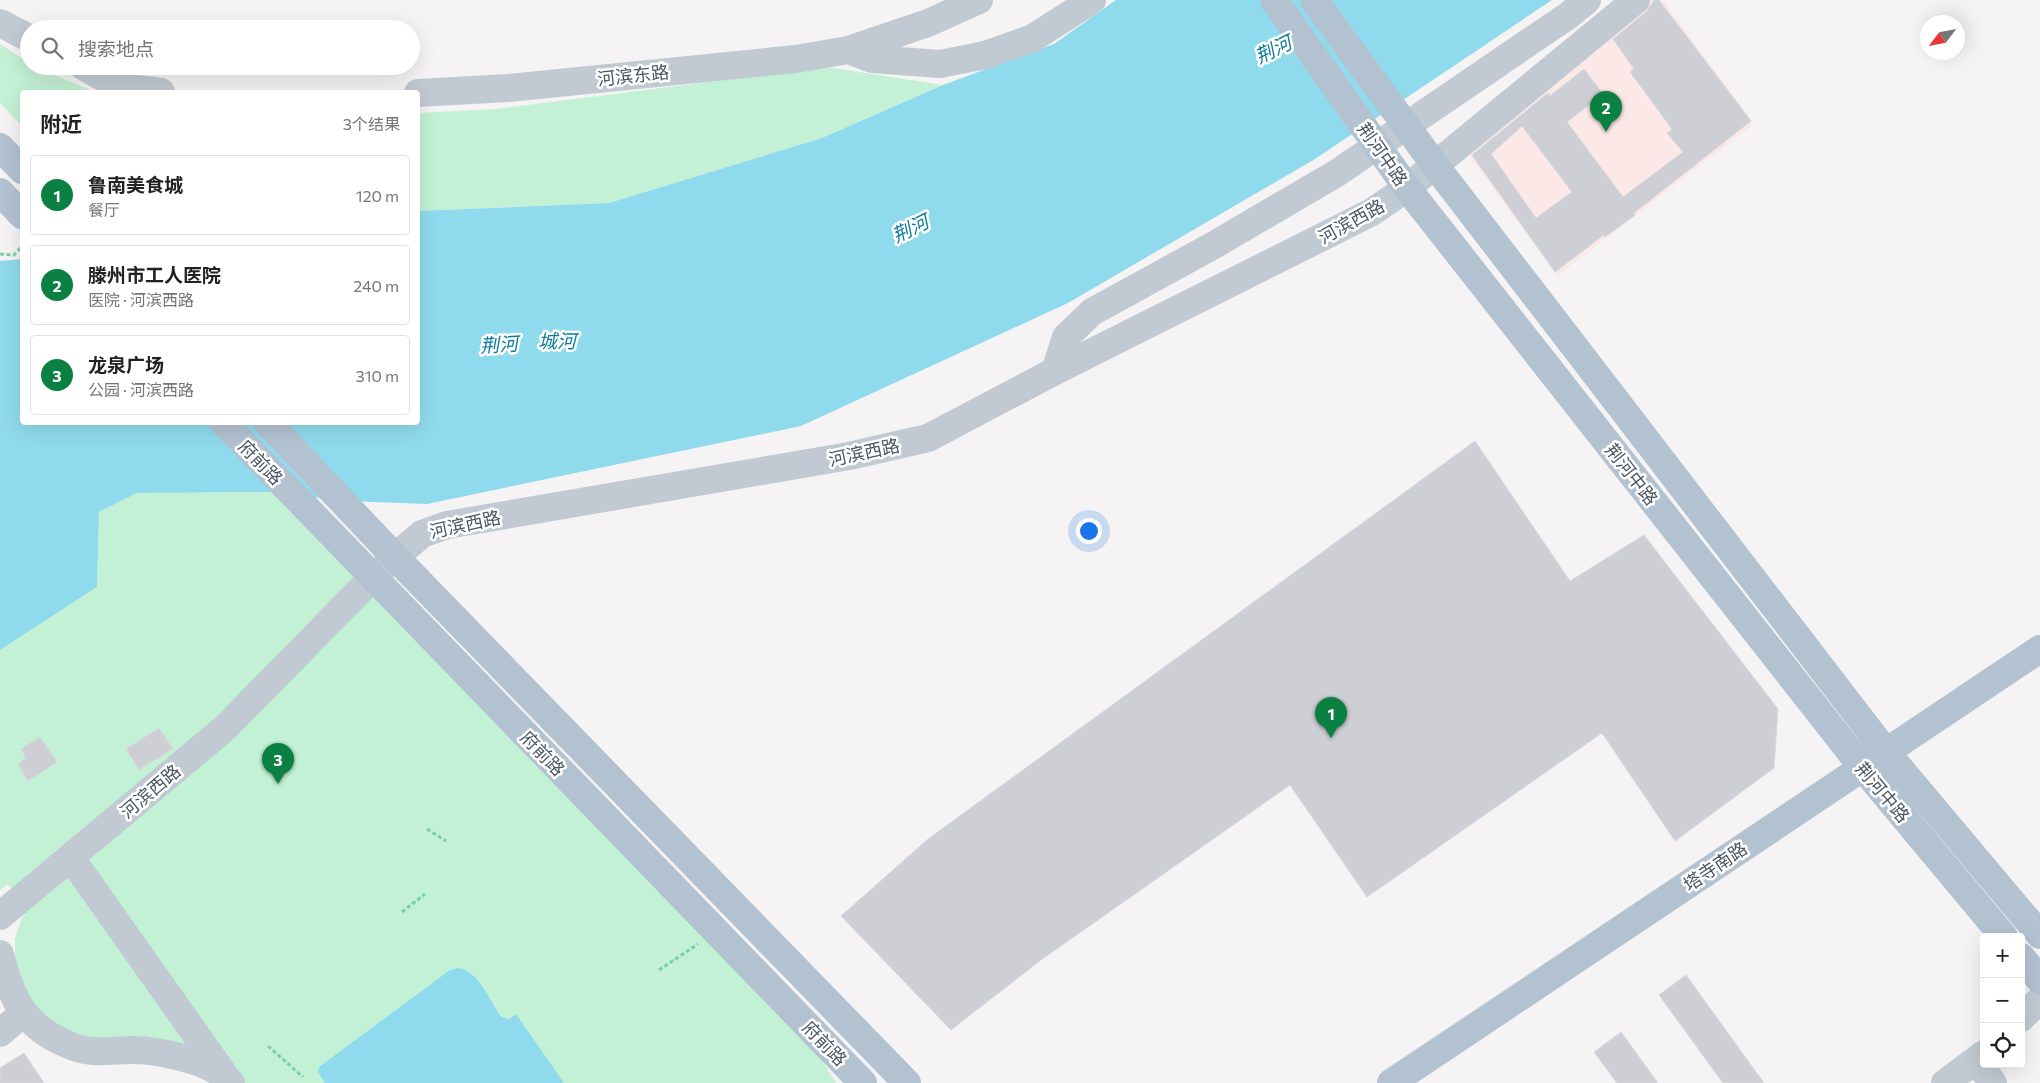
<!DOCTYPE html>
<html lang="zh">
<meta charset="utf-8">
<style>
body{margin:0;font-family:Commissioner,"Noto Sans SC",sans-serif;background:#f2f2f2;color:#222}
.controls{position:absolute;right:15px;bottom:15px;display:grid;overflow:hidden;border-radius:5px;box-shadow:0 5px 20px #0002}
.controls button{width:45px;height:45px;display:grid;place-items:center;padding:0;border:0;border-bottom:1px solid #e0e0e0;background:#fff;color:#222;font:25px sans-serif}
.compass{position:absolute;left:1920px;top:15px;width:45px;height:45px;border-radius:50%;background:#fff;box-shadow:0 5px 20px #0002;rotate:238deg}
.you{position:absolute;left:1088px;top:530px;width:18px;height:18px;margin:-12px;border:4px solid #fff;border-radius:50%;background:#1a73e8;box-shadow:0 0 0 8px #1a73e833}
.badge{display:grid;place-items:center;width:32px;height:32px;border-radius:50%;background:#0b8043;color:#fff;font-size:16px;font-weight:700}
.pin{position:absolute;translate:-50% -41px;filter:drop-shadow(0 1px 2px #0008)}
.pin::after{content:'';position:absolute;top:26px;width:18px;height:15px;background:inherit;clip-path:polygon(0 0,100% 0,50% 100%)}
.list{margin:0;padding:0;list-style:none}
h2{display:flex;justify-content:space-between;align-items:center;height:65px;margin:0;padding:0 20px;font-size:21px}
h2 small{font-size:16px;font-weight:400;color:#767676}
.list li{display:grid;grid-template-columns:32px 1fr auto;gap:15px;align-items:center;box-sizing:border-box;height:80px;margin:0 10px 10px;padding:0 10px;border:1px solid #e0e0e0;border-radius:5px}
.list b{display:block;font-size:19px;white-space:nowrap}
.list p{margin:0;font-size:16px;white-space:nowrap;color:#767676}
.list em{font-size:16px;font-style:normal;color:#767676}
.icon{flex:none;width:28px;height:28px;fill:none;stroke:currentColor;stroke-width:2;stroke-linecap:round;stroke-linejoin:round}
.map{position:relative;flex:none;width:2040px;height:1083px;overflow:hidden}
.search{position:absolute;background:#fff;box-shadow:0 5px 20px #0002;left:20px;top:20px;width:400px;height:55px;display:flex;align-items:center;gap:12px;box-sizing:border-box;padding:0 18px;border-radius:28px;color:#767676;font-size:19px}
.panel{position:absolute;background:#fff;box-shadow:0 5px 20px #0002;left:20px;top:90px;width:400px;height:335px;border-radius:5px}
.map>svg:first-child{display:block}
.medical{fill:#fce8e6}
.green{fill:#c3f1d5}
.water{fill:#90daee}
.building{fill:#cdcfd5;stroke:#d7d9de;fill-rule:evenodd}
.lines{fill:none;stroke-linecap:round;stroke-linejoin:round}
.path{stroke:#7ad0a6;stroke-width:3;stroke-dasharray:4 2.5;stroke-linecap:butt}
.minor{stroke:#c1cad2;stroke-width:28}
.major{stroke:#b3c2d1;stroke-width:28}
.major-bridge{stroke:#b3c2d1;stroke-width:28}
.labels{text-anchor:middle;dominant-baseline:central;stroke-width:5;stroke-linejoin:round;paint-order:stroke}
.street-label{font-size:18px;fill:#4a5661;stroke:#fff}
.water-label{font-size:19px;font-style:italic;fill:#0c7c9b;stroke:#fff}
</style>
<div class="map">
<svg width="2040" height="1083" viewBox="0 0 2040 1083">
<rect width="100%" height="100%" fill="#f5f3f3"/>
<path class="medical" d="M1641,0H1663L1754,124L1557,276L1458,140Z"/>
<path class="green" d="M0,44L29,63V66H33L95,92H22V126L0,103Z
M826,67L943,85L822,138L609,203L418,211V113L496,109Z
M272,492L812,1044L836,1083H244L83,1039L40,1017L20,981L15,956V938L21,920L28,909L8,884L0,890V650L97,587L99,512L137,493Z"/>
<path class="water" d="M1116,0H1552L1315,159L1068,303L801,426L427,504L346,501L271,492L137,493L99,512L97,587L0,650V261L22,259V422H418V211L609,203L822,138L943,85L1054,44Z
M458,968C479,971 490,1001 501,1017L509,1019L516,1014L564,1083H325L318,1072L319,1067L450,970Z"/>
<path class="building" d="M1654,0H1659L1751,121L1634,213L1635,215L1605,237L1604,235L1555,272L1472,155L1548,93L1550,96L1584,69L1603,94L1567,122L1623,197L1683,152L1667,133L1672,129L1630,72L1634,69L1613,39L1646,12ZM1522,126L1572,192L1536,218L1491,154Z
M1475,441L1570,581L1644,535L1778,709L1774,768L1675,841L1602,733L1367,897L1290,785L1041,960L951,1030L841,916L928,839Z
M159,728L173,749L139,770L126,749Z
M40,737L57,762L28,781L18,764L26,758L21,749Z
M1686,975L1764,1083H1723L1659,995Z
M1621,1032L1658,1083H1617L1594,1052Z
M24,1053L44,1083H0V1068Z"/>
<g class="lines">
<path class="path" d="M0,254L14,255L22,246
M427,829L446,841
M402,912L425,894
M659,970L698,944
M268,1046L303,1077"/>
<path class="minor" d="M0,23L29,38
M848,50L872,59L940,64L985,55L1033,38L1092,0
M83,66L120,87L161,92
M418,93L508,88L796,59L848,50L928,23L979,0
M1055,371L1066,337L1092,312L1214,245L1337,173L1569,15L1587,0
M71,858L223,1073
M0,916L225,728L373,577L395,557L422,534L447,525L849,456L928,438L1055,371L1372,212L1407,188L1636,0
M0,954C10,994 21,1022 60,1041C70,1046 82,1051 93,1051C106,1052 119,1050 132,1050C151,1050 170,1054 188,1059C204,1064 220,1070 231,1083
M2021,1018L2040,1000
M0,1033L23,1013
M1976,1061L1993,1083
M1945,1083L1984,1054"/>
<path class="major" d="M0,147L22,170
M1434,164L1886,752L2040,935
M1407,188L1863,768L2004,937
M0,192L22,215
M223,422L863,1083
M267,422L395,557L907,1083
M2021,957L2040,980
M1391,1083L2040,649"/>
<path class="major-bridge" d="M1274,0L1407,188
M1314,0L1434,164"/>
</g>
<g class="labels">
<g class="street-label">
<text transform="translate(633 75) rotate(-6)">河滨东路</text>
<text transform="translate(1383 154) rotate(55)">荆河中路</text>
<text transform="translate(1351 221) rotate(-29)">河滨西路</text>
<text transform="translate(864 452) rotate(-12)">河滨西路</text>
<text transform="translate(261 462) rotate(46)">府前路</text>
<text transform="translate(1632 474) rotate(52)">荆河中路</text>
<text transform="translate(465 524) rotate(-12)">河滨西路</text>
<text transform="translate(543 753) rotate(46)">府前路</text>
<text transform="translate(150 791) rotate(-40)">河滨西路</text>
<text transform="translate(1883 792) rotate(50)">荆河中路</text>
<text transform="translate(1715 866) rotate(-34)">塔寺南路</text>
<text transform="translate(825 1043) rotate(46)">府前路</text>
</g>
<g class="water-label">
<text transform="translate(1273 49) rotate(-26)">荆河</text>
<text transform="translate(910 228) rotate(-26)">荆河</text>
<text x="557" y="340">城河</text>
<text transform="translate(499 344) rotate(-4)">荆河</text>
</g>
</g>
</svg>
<div class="controls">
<button>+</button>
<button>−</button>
<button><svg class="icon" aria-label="locate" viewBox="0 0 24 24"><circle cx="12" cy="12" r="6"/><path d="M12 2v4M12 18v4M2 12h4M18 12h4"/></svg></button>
</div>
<svg class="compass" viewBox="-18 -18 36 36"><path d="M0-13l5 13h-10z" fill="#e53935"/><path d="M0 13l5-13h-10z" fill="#767676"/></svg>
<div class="you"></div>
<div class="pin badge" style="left:1331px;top:738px">1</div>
<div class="pin badge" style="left:1606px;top:132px">2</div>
<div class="pin badge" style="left:278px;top:784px">3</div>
<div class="search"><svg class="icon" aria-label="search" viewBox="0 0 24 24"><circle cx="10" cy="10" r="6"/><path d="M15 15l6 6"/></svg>搜索地点</div>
<section class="panel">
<h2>附近<small>3个结果</small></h2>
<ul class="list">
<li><span class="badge">1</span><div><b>鲁南美食城</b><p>餐厅</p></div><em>120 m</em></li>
<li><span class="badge">2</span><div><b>滕州市工人医院</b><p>医院 · 河滨西路</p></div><em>240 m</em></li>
<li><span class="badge">3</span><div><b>龙泉广场</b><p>公园 · 河滨西路</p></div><em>310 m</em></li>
</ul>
</section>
</div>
